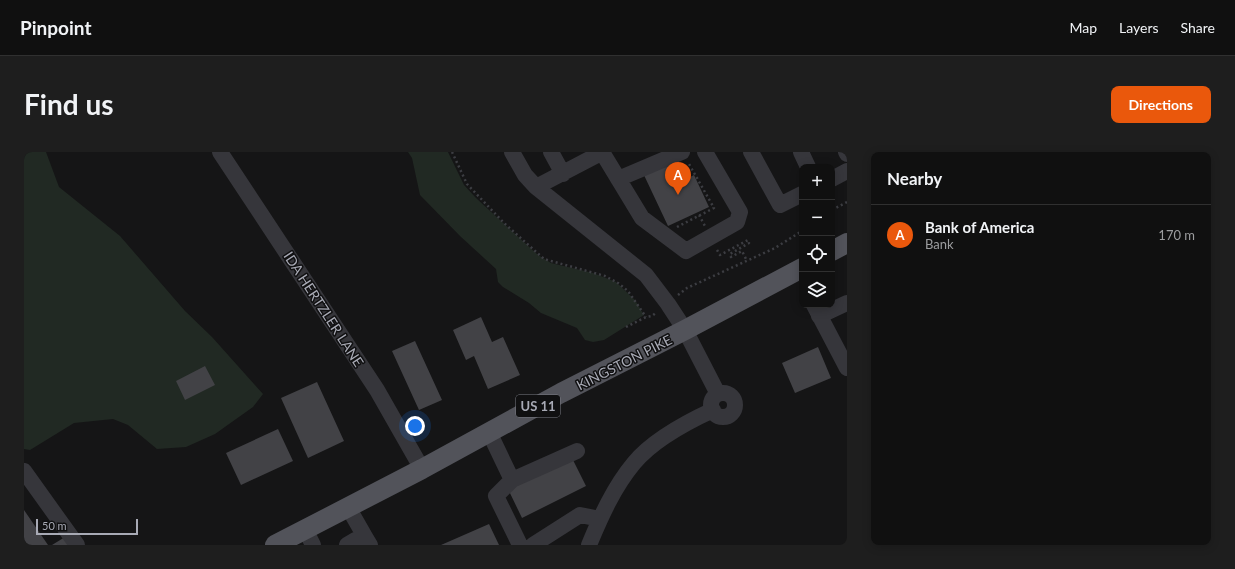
<!DOCTYPE html>
<meta charset="utf-8">
<style>
body{margin:0;font-family:Lato,sans-serif;background:#1e1e1e;color:#f1f3f6}
.controls{position:absolute;right:12px;top:12px;display:grid;overflow:hidden;border-radius:8px;box-shadow:0 2px 10px #0003}
.controls button{width:36px;height:36px;display:grid;place-items:center;padding:0;border:0;border-bottom:1px solid #303030;background:#101010;color:#f1f3f6;font:20px sans-serif}
.scale{position:absolute;left:12px;bottom:10px;width:102px;box-sizing:border-box;padding-left:4px;border:2px solid #a8aab5;border-top:0;font-size:11px;line-height:14px;white-space:nowrap;color:#a8aab5;-webkit-text-stroke:3px #101011;paint-order:stroke}
.you{position:absolute;left:391px;top:274px;width:14px;height:14px;margin:-10px;border:3px solid #fff;border-radius:50%;background:#1a73e8;box-shadow:0 0 0 6px #1a73e833}
.badge{display:grid;place-items:center;width:26px;height:26px;border-radius:50%;background:#ea580c;color:#fff;font-size:13px;font-weight:700}
.pin{position:absolute;translate:-50% -33px;filter:drop-shadow(0 1px 2px #0008)}
.pin::after{content:'';position:absolute;top:21px;width:14px;height:12px;background:inherit;clip-path:polygon(0 0,100% 0,50% 100%)}
.list{margin:0;padding:0;list-style:none}
h2{display:flex;justify-content:space-between;align-items:center;height:52px;margin:0;padding:0 16px;font-size:17px}
h2 small{font-size:13px;font-weight:400;color:#9c9d9f}
.list li{display:grid;grid-template-columns:26px 1fr auto;gap:12px;align-items:center;box-sizing:border-box;height:60px;padding:0 16px;border-top:1px solid #303030}
.list b{display:block;font-size:15px;white-space:nowrap}
.list p{margin:0;font-size:13px;white-space:nowrap;color:#9c9d9f}
.list em{font-size:13px;font-style:normal;color:#9c9d9f}
.icon{flex:none;width:22px;height:22px;fill:none;stroke:currentColor;stroke-width:2;stroke-linecap:round;stroke-linejoin:round}
.map{position:relative;flex:none;width:823px;height:393px;overflow:hidden;border-radius:8px}
header{display:flex;align-items:center;gap:24px;box-sizing:border-box;height:56px;padding:0 20px;background:#101010;border-bottom:1px solid #303030}
header strong{font-size:19px}
nav{display:flex;gap:22px;margin-inline-start:auto;font-size:14px}
.intro{display:flex;align-items:center;justify-content:space-between;box-sizing:border-box;height:96px;padding:0 24px}
h1{margin:0;font-size:28px}
.button{padding:10px 18px;border-radius:8px;background:#ea580c;color:#fff;font-size:14px;font-weight:700}
main{display:flex;gap:24px;padding:0 24px}
aside{flex:1;background:#101010;border-radius:8px;box-shadow:0 2px 10px #0003}
.map>svg:first-child{display:block}
.green{fill:#212923}
.building{fill:#424246}
.lines{fill:none;stroke-linecap:round;stroke-linejoin:round}
.path{stroke:#3c3d42;stroke-width:2.5;stroke-dasharray:2 3;stroke-linecap:butt}
.minor{stroke:#36363b;stroke-width:16}
.major{stroke:#52535a;stroke-width:20}
.labels{text-anchor:middle;dominant-baseline:central;stroke-width:3;stroke-linejoin:round;paint-order:stroke}
.shield{fill:#101011;stroke:#7a7c84;stroke-width:1}
.shield-label{font-size:13px;font-weight:bold;fill:#a8aab5}
.street-label{font-size:14px;fill:#a8aab5;stroke:#101011}
</style>
<header>
<strong>Pinpoint</strong>
<nav><a>Map</a><a>Layers</a><a>Share</a></nav>
</header>
<div class="intro"><h1>Find us</h1><a class="button">Directions</a></div>
<main>
<div class="map">
<svg width="823" height="393" viewBox="0 0 823 393">
<rect width="100%" height="100%" fill="#151516"/>
<path class="green" d="M0,0H22L35,35L96,84L161,159L188,185L239,242L229,255L191,282L162,295L133,297L104,273L89,267L50,271L6,298L0,297Z
M384,0H424L440,33L452,46L514,103L527,111L569,121L592,130L611,148L620,163L580,188L569,190L561,188L553,176L517,161L505,151L479,135L474,130L472,117L436,84L396,43L388,6Z"/>
<path class="building" d="M642,10L652,32L670,23L685,55L644,74L619,21Z
M457,165L468,190L479,185L496,223L464,237L450,204L442,208L429,178Z
M391,189L418,248L395,258L368,199Z
M794,195L807,226L771,241L758,211Z
M181,214L191,233L161,248L152,229Z
M293,230L320,289L284,306L257,246Z
M254,277L269,309L217,333L202,301Z
M548,306L562,334L498,366L484,337Z
M0,358L24,393H0Z
M465,372L475,393H417Z
M41,385L46,393H28Z"/>
<g class="lines">
<path class="path" d="M428,0L443,32L480,71L520,107L581,124L594,131L604,139L622,165
M808,58L823,50
M675,63L681,74
M653,75L690,56L665,12
M693,98L696,103L724,88L725,91L706,102L707,105L718,99L723,109
M654,143L663,136L751,96L778,79
M602,175L622,165L628,164L633,160"/>
<path class="minor" d="M196,0L353,238L398,317
M488,0L501,23L512,35
M527,0L539,22
M578,0L618,66L662,99L713,70L716,60L681,0
M579,0L512,35L622,123L644,152L661,178L694,242
M727,0L756,53L778,42
M777,0L784,15
M822,0L823,2
M594,27L658,0
M808,27L823,19
M790,153L823,216
M795,164L823,151
M687 253a12 12 0 1 1 24 0a12 12 0 1 1-24 0Z
M465,280L488,328L553,299
M0,319L53,393
M488,328L472,344L496,393
M324,355L340,383
M281,377L289,393
M323,393L340,383L346,393
M509,393L556,363L576,367
M565,393C577,364 590,335 610,311C629,288 663,270 689,258"/>
<path class="major" d="M808,99L823,91
M251,393L398,317L537,241L661,178L778,116"/>
</g>
<g class="labels">
<rect class="shield" x="492" y="243" width="44" height="22" rx="3"/>
<g class="shield-label">
<text x="514" y="254">US 11</text>
</g>
<g class="street-label">
<text transform="translate(300 157) rotate(57)">IDA HERTZLER LANE</text>
<text transform="translate(600 210) rotate(-27)">KINGSTON PIKE</text>
</g>
</g>
</svg>
<div class="controls">
<button>+</button>
<button>−</button>
<button><svg class="icon" aria-label="locate" viewBox="0 0 24 24"><circle cx="12" cy="12" r="6"/><path d="M12 2v4M12 18v4M2 12h4M18 12h4"/></svg></button>
<button><svg class="icon" aria-label="layers" viewBox="0 0 24 24"><path d="M12 4l9 5-9 5-9-5zM3 14l9 5 9-5"/></svg></button>
</div>
<div class="scale">50 m</div>
<div class="you"></div>
<div class="pin badge" style="left:654px;top:43px">A</div>
</div>
<aside>
<h2>Nearby<small></small></h2>
<ul class="list">
<li><span class="badge">A</span><div><b>Bank of America</b><p>Bank</p></div><em>170 m</em></li>
</ul>
</aside>
</main>
